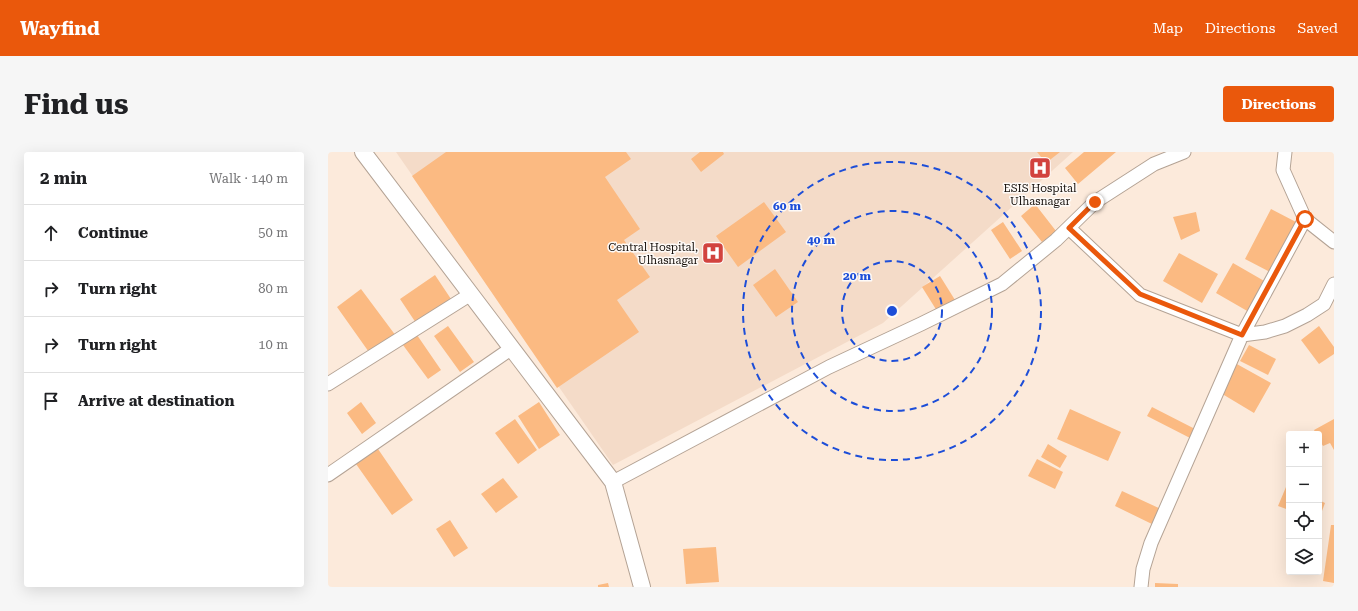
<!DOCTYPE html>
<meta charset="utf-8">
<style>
body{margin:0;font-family:"Roboto Serif",serif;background:#f6f6f6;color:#202124}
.controls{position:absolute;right:12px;bottom:12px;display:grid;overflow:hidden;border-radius:4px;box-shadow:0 4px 16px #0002}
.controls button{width:36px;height:36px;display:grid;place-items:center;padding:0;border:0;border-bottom:1px solid #e0e0e0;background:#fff;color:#202124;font:20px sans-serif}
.stop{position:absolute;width:12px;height:12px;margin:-9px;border:3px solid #ea580c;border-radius:50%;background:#fff}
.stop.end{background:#ea580c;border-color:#fff;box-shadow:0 1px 4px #0008}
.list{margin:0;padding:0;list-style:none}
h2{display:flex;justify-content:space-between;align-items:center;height:52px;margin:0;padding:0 16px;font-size:17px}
h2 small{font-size:13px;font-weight:400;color:#757577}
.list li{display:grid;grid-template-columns:26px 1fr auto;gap:12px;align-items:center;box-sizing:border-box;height:56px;padding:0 16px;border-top:1px solid #e0e0e0}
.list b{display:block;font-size:15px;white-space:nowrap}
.list em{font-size:13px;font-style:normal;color:#757577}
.icon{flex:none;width:22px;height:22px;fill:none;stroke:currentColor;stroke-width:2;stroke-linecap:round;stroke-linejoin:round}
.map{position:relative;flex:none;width:1006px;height:435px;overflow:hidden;border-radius:4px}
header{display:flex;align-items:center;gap:24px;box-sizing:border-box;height:56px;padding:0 20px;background:#ea580c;color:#fff}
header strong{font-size:19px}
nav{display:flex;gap:22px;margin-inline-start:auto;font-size:14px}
.intro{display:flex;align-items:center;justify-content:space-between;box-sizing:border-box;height:96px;padding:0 24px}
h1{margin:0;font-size:28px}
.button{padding:10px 18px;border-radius:4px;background:#ea580c;color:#fff;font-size:14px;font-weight:700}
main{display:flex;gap:24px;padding:0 24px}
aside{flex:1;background:#fff;border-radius:4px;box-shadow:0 4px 16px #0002}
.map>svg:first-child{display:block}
.built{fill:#f4dbc8}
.building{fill:#fbba82}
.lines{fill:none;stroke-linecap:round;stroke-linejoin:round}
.minor-casing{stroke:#b4a395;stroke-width:15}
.tertiary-casing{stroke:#b4a395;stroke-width:18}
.minor{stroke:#fff;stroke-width:13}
.tertiary{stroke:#fff;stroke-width:16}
.route{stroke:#ea580c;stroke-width:5}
.ring{fill:none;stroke:#1d4ed8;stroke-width:2;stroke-dasharray:7 5}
.labels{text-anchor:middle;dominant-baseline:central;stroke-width:3;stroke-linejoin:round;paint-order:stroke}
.poi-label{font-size:11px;fill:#130d08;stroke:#fefaf7}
.centre{fill:#1d4ed8;stroke:#fefaf7;stroke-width:2}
.ring-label{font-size:12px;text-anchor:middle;font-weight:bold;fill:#1d4ed8;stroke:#fefaf7;stroke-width:3;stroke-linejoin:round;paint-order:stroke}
</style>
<header>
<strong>Wayfind</strong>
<nav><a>Map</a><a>Directions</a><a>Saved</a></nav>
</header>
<div class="intro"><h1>Find us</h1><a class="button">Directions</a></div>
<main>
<aside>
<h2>2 min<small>Walk · 140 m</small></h2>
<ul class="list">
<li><svg class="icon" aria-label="ahead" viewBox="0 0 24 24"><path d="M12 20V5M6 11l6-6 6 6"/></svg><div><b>Continue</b></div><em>50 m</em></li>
<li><svg class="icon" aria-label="right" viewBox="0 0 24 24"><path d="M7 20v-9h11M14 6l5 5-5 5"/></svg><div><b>Turn right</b></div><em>80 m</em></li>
<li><svg class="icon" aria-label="right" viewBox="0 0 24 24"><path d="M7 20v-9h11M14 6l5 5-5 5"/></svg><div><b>Turn right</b></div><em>10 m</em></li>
<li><svg class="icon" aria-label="arrive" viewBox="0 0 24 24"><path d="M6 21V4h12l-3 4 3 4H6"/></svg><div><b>Arrive at destination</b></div></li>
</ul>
</aside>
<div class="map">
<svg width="1006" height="435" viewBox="0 0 1006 435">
<rect width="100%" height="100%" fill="#fceadb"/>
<path class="built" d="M68,0H745L555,171L285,313Z"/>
<path class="building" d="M118,0H298L303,7L277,25L312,77L296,88L322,125L289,148L311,180L229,236L84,24Z
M372,0H395L396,2L373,20L363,7Z
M709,0H732L718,11Z
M756,0H788L750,32L737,16Z
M436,50L458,80L410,115L388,84Z
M707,52L728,79L714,90L693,64Z
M943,57L968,70L942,120L917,107Z
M868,60L872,79L853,88L845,65Z
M675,70L694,99L682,107L663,78Z
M851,101L890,122L874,151L835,129Z
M905,111L938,130L921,160L888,141Z
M447,117L470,150L448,165L425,133Z
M107,123L123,147L88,171L72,147Z
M612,124L627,148L609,159L594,135Z
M33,137L68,184L43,203L9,155Z
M120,174L146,210L132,220L106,184Z
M991,174L1006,195V202L991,212L973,188Z
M89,183L113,218L100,227L75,193Z
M921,193L948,207L940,223L912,209Z
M907,211L943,231L926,261L891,240Z
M33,250L48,271L34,282L19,261Z
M211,250L232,283L211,297L190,264Z
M824,255L869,278L864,287L819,264Z
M742,257L793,280L780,309L729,287Z
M187,267L209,298L190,312L167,281Z
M1006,267V298L1002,291L995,294L991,287V282H988L986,278Z
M720,292L739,304L732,316L713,305Z
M50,297L85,348L64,363L28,312Z
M709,307L735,320L727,337L700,324Z
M175,326L190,345L168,361L153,342Z
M958,335L961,336V358L950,354Z
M794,339L835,358L828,374L787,354Z
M991,348L997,351L991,367Z
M122,368L140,396L126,405L108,377Z
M1003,373H1006V431L995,429Z
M388,395L391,430L358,432L355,397Z
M280,431L281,435H270V433Z
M827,431L850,432V435H827Z"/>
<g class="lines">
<g class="minor-casing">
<path id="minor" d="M957,0L955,18L977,67L1006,90
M741,76L812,143L914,183L937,180L957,174L979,163L996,152L1006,132
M0,232L143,142
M0,323L184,196
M285,330L501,215L593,172L674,132L728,88L767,50L826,12L856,0
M813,435L815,417L823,391L914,183L977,67"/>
</g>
<g class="tertiary-casing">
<path id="tertiary" d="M35,0L285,330L314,435"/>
</g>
<use href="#minor" class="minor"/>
<use href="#tertiary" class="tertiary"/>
</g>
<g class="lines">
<path class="route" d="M767,50L741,76L812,142L914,183L977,67"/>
</g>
<g class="ring">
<circle cx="564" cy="159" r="50"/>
<circle cx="564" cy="159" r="100"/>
<circle cx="564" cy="159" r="149"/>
</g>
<defs>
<g id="hospital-square" transform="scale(1.15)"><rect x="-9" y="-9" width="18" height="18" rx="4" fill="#d2433f" stroke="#fefaf7"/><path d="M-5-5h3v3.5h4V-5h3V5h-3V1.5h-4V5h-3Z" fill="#fff"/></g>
</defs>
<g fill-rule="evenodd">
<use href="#hospital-square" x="712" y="16"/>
<use href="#hospital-square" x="385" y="101"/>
</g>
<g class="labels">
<g class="poi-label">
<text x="712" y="36">ESIS Hospital<tspan x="712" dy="13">Ulhasnagar</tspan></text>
<text x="370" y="95" text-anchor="end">Central Hospital,<tspan x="370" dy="13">Ulhasnagar</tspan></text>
</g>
</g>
<circle cx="564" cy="159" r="6" class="centre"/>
<g class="ring-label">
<text x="459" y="58">60 m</text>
<text x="493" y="92">40 m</text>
<text x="529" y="128">20 m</text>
</g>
</svg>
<div class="controls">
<button>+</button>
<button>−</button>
<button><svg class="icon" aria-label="locate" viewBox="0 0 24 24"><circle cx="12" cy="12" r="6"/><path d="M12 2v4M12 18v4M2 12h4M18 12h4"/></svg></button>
<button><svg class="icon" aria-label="layers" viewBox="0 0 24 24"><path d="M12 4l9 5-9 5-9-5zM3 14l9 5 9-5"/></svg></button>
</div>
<div class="stop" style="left:977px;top:67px"></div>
<div class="stop end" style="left:767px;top:50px"></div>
</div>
</main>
